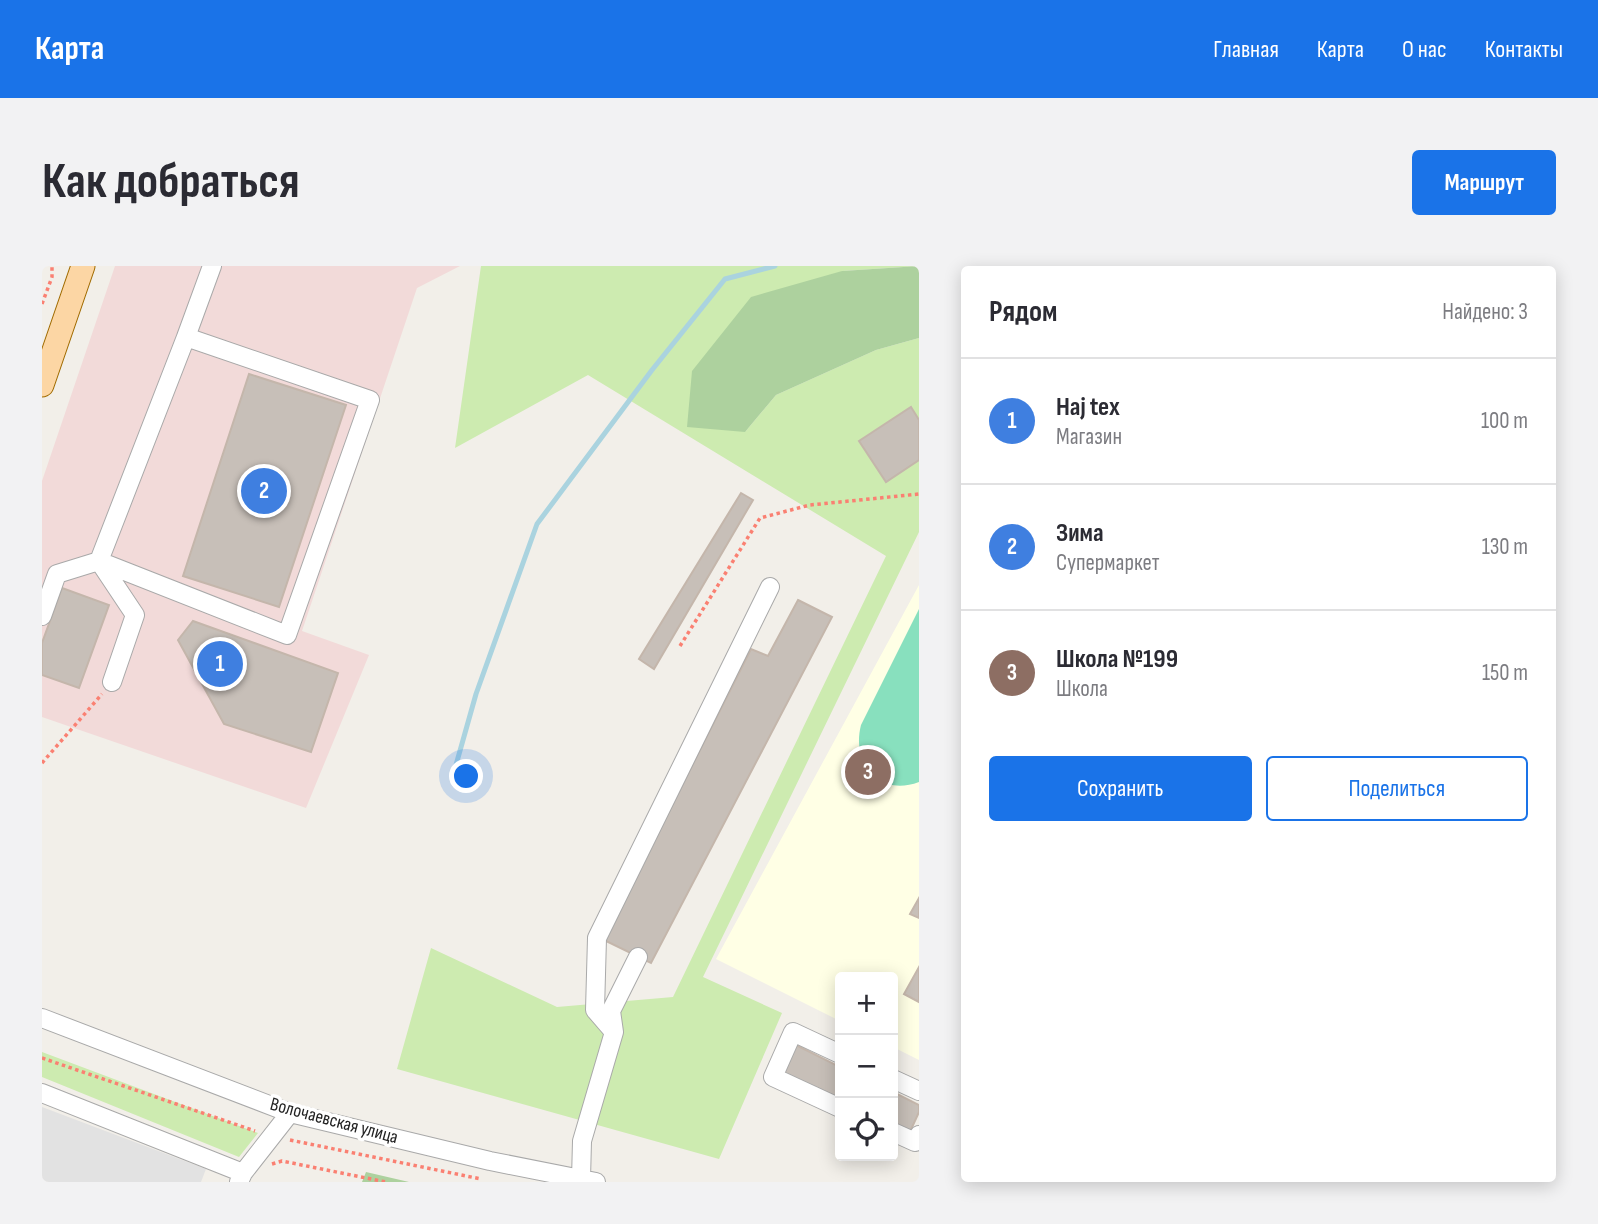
<!DOCTYPE html>
<html lang="ru">
<meta charset="utf-8">
<style>
body{margin:0;font-family:"Sofia Sans Condensed",sans-serif;background:#f2f2f3;color:#2b2b33}
.controls{position:absolute;right:21px;bottom:21px;display:grid;overflow:hidden;border-radius:7px;box-shadow:0 4px 18px #0003}
.controls button{width:63px;height:63px;display:grid;place-items:center;padding:0;border:0;border-bottom:2px solid #e1e1e2;background:#fff;color:#2b2b33;font:35px sans-serif}
.you{position:absolute;left:425px;top:511px;width:24px;height:24px;margin:-18px;border:5px solid #fff;border-radius:50%;background:#1a73e8;box-shadow:0 0 0 10px #1a73e833}
.badge{display:grid;place-items:center;width:46px;height:46px;border-radius:50%;background:#1a73e8;color:#fff;font-size:23px;font-weight:700}
.pin{position:absolute;translate:-50% -50%;border:4px solid #fff;box-shadow:0 2px 7px #0006}
.list{margin:0;padding:0;list-style:none}
h2{display:flex;justify-content:space-between;align-items:center;height:91px;margin:0;padding:0 28px;font-size:30px}
h2 small{font-size:23px;font-weight:400;color:#7c7c81}
.list li{display:grid;grid-template-columns:46px 1fr auto;gap:21px;align-items:center;box-sizing:border-box;height:126px;padding:0 28px;border-top:2px solid #e1e1e2}
.list b{display:block;font-size:26px;white-space:nowrap}
.list p{margin:0;font-size:23px;white-space:nowrap;color:#7c7c81}
.list em{font-size:23px;font-style:normal;color:#7c7c81}
.actions{display:flex;gap:14px;padding:21px 28px}
.actions a{flex:1;padding:16px 0;border:2px solid #1a73e8;border-radius:7px;text-align:center;font-size:24px;color:#1a73e8}
.actions .main{background:#1a73e8;color:#fff}
.icon{flex:none;width:38px;height:38px;fill:none;stroke:currentColor;stroke-width:2;stroke-linecap:round;stroke-linejoin:round}
.map{position:relative;flex:none;width:877px;height:916px;overflow:hidden;border-radius:7px}
header{display:flex;align-items:center;gap:42px;box-sizing:border-box;height:98px;padding:0 35px;background:#1a73e8;color:#fff}
header strong{font-size:33px}
nav{display:flex;gap:38px;margin-inline-start:auto;font-size:24px}
.intro{display:flex;align-items:center;justify-content:space-between;box-sizing:border-box;height:168px;padding:0 42px}
h1{margin:0;font-size:49px}
.button{padding:18px 32px;border-radius:7px;background:#1a73e8;color:#fff;font-size:24px;font-weight:700}
main{display:flex;gap:42px;padding:0 42px}
aside{flex:1;background:#fff;border-radius:7px;box-shadow:0 4px 18px #0003}
.map>svg:first-child{display:block}
.commercial{fill:#f2dad9}
.education{fill:#ffffe5}
.grass{fill:#cdebb0}
.forest{fill:#add19e}
.pitch{fill:#88e0be}
.parking{fill:#e2e2e2}
.lines{fill:none;stroke-linecap:round;stroke-linejoin:round}
.stream{stroke:#aad3df;stroke-width:5}
.building{fill:#c7bfb8;stroke:#c4b6ab;stroke-width:2}
.minor-casing{stroke:#a9a9a9;stroke-width:20}
.major-casing{stroke:#a06b00;stroke-width:25}
.path{stroke:#fa8072;stroke-width:3.5;stroke-dasharray:3.5 3.5;stroke-linecap:butt}
.minor{stroke:#fff;stroke-width:18}
.major{stroke:#fcd6a4;stroke-width:23}
.labels{text-anchor:middle;dominant-baseline:central;stroke-width:7;stroke-linejoin:round;paint-order:stroke}
.street-label{font-size:19px;fill:#222;stroke:#fff}
</style>
<header>
<strong>Карта</strong>
<nav><a>Главная</a><a>Карта</a><a>О нас</a><a>Контакты</a></nav>
</header>
<div class="intro"><h1>Как добраться</h1><a class="button">Маршрут</a></div>
<main>
<div class="map">
<svg width="877" height="916" viewBox="0 0 877 916">
<rect width="100%" height="100%" fill="#f2efe9"/>
<path class="commercial" d="M73,0H418L375,22L260,365L327,389L264,542L0,451V215Z"/>
<path class="education" d="M877,319V794L851,781V711H798V755L674,693Z"/>
<path class="grass" d="M439,0H877L800,5L703,166L734,129L834,84L877,72V266L661,711L740,747L677,893L355,803L389,682L515,741L631,731L844,290L546,109L413,182Z
M0,786L216,867L197,891L0,811Z"/>
<path class="forest" d="M877,0V72L834,84L734,129L703,166L645,161L650,105L709,31L800,5Z
M324,906L367,916H320Z"/>
<path class="pitch" d="M877,343V516C837,531 809,498 819,459Z"/>
<path class="parking" d="M0,841L164,903L159,916H0Z"/>
<g class="lines">
<path class="stream" d="M412,506L434,428L495,258L610,104L683,13L733,0"/>
</g>
<path class="building" d="M207,108L304,139L237,341L141,310Z
M869,141L877,154V194L844,216L817,175Z
M699,227L711,234L612,403L597,393Z
M20,322L67,339L37,422L0,409V377Z
M756,334L790,351L609,697L562,674L709,383L726,390Z
M151,355L296,407L269,486L182,458L136,374Z
M877,632V652L868,648Z
M877,701V736L862,728Z
M752,778L798,801V836L738,806Z
M851,826L877,839V846L866,870L851,862Z"/>
<g class="lines">
<g class="minor-casing">
<path id="minor" d="M144,71L170,0
M0,350L15,308L57,295L245,369L328,134L144,71L57,295L93,349L70,416
M0,752L248,847L448,895L554,916
M572,766L553,744L555,672L728,321
M798,788L751,766L731,811L798,842
M851,813L877,825
M0,827L201,907
M851,866L873,876L877,869
M539,913L540,875L572,766L569,745L596,691
M197,916L201,907L248,847"/>
</g>
<g class="major-casing">
<path id="major" d="M0,119L41,0"/>
</g>
<path class="path" d="M0,38L10,11V0
M638,380L718,252L768,239L877,228
M0,497L60,428
M0,792L213,865
M248,874L439,913
M230,898L240,895L344,916"/>
<use href="#minor" class="minor"/>
<use href="#major" class="major"/>
</g>
<g class="labels">
<g class="street-label">
<text transform="translate(292 855) rotate(15)">Волочаевская улица</text>
</g>
</g>
</svg>
<div class="controls">
<button>+</button>
<button>−</button>
<button><svg class="icon" aria-label="locate" viewBox="0 0 24 24"><circle cx="12" cy="12" r="6"/><path d="M12 2v4M12 18v4M2 12h4M18 12h4"/></svg></button>
</div>
<div class="you"></div>
<div class="pin badge" style="left:178px;top:398px;background:#3f7fe0">1</div>
<div class="pin badge" style="left:222px;top:225px;background:#3f7fe0">2</div>
<div class="pin badge" style="left:826px;top:506px;background:#8d6e63">3</div>
</div>
<aside>
<h2>Рядом<small>Найдено: 3</small></h2>
<ul class="list">
<li><span class="badge" style="background:#3f7fe0">1</span><div><b>Haj tex</b><p>Магазин</p></div><em>100 m</em></li>
<li><span class="badge" style="background:#3f7fe0">2</span><div><b>Зима</b><p>Супермаркет</p></div><em>130 m</em></li>
<li><span class="badge" style="background:#8d6e63">3</span><div><b>Школа №199</b><p>Школа</p></div><em>150 m</em></li>
</ul>
<div class="actions"><a class="main">Сохранить</a><a>Поделиться</a></div>
</aside>
</main>
